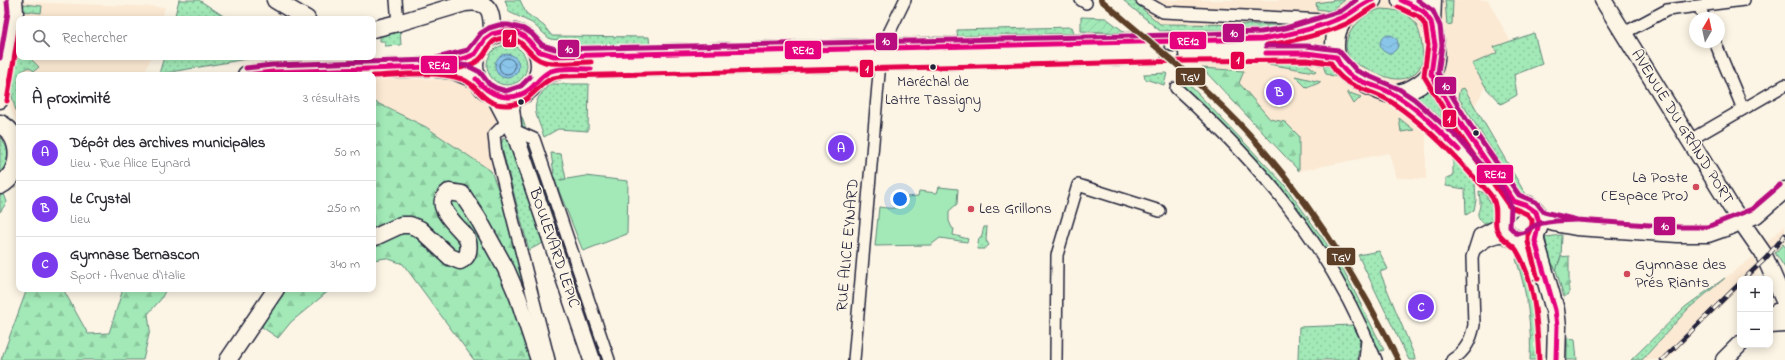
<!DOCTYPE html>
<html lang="fr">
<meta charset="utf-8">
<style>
body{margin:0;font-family:"Indie Flower",sans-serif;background:#f7f7f7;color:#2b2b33}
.controls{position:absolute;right:12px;bottom:12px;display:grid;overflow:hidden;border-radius:8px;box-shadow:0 2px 10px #0003}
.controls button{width:36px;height:36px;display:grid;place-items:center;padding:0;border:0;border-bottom:1px solid #e1e1e2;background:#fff;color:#2b2b33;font:20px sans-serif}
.compass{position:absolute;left:1689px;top:12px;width:36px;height:36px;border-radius:50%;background:#fff;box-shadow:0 2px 10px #0003;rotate:9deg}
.you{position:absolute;left:900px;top:199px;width:14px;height:14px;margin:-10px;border:3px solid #fff;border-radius:50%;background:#1a73e8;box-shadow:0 0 0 6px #1a73e833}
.badge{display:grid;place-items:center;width:26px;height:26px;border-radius:50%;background:#7c3aed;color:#fff;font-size:13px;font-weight:700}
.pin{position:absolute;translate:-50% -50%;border:2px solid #fff;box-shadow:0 1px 4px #0006}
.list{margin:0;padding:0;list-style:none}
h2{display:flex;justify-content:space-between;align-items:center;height:52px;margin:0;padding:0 16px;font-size:17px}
h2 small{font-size:13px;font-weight:400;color:#7c7c81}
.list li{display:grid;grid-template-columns:26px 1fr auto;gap:12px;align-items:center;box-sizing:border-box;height:56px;padding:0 16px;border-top:1px solid #e1e1e2}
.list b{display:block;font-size:15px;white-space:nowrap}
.list p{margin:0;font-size:13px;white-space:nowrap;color:#7c7c81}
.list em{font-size:13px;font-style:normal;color:#7c7c81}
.icon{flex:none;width:22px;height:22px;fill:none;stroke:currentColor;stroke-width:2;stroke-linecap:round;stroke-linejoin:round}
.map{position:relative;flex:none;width:1785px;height:360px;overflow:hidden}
.search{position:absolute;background:#fff;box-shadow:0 2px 10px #0003;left:16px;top:16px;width:360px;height:44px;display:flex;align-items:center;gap:10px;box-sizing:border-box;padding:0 14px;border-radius:8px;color:#7c7c81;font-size:15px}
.panel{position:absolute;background:#fff;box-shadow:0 2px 10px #0003;left:16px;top:72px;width:360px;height:220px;border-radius:8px}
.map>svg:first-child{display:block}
.built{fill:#fbe9d3}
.grass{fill:url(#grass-dots);stroke:#628679}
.forest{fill:url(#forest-firs);stroke:#628679}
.park{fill:#a2e9b7;stroke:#628679}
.garden{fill:url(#garden-furrows);stroke:#628679}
.water{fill:url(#water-waves);stroke:#6084a3}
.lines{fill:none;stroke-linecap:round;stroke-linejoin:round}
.shore{stroke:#4b6381;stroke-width:1}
.primary-tunnel{stroke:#d0cbc3;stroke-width:18;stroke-dasharray:18 9;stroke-linecap:butt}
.street-casing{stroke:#22223b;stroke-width:14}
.secondary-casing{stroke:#22223b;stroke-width:19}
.primary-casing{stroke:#22223b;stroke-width:21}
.street{stroke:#fcf5e5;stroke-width:11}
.secondary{stroke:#fcf5e5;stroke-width:16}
.primary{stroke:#fcf5e5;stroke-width:18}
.rail-casing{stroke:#22223b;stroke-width:4.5}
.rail{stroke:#fcf5e5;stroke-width:3;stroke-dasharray:9;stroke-linecap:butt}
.bus-1-casing{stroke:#fcf5e5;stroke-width:8}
.bus-2-casing{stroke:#fcf5e5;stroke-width:8}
.bus-3-casing{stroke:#fcf5e5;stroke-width:8}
.bus-1{stroke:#e5007d;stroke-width:5}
.bus-2{stroke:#e5004c;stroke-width:5}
.bus-3{stroke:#b70d7f;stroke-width:5}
.rail-1-casing{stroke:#fcf5e5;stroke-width:9}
.rail-1{stroke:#5c3e26;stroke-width:6}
.bus-dot{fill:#22223b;stroke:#fcf5e5;stroke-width:1.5}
.poi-dot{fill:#d1495b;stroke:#fcf5e5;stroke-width:1.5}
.labels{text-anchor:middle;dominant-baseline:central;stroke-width:3;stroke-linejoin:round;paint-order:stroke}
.bus-label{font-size:15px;fill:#22223b;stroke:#fcf5e5}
.street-label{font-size:16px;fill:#22223b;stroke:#fcf5e5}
.poi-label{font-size:16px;fill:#22223b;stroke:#fcf5e5;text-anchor:start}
.line-badge{stroke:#fcf5e5;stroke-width:1.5}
.badge-label{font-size:11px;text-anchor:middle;font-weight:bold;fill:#fff}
</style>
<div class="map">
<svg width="1785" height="360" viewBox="0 0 1785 360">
<defs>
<pattern id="grass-dots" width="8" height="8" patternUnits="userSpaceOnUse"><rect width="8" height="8" fill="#a2e9b7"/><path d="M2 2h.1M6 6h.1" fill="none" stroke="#8bc89e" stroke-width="1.8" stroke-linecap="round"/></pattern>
<pattern id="forest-firs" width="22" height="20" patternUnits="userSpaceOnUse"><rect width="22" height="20" fill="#a2e9b7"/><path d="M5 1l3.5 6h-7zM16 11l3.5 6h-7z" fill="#8bc89e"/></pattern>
<pattern id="garden-furrows" width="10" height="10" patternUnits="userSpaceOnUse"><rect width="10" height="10" fill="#a2e9b7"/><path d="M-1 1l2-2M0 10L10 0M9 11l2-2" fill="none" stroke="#8bc89e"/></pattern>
<pattern id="water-waves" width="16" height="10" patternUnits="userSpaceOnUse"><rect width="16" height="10" fill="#89c5e9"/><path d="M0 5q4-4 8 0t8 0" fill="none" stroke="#76a9c9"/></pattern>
</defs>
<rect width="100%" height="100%" fill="#fcf5e5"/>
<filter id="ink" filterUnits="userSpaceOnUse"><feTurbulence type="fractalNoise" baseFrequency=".025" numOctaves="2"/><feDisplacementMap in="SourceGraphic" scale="8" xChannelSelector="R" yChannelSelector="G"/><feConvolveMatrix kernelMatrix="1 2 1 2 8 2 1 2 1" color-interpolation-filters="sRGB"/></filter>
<g filter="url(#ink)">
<path class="built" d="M1125,0H1488L1512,44L1462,126L1426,133V179L1396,178L1389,153L1299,171L1224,87Z
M21,2L165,7L162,19H19V57H151L144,75H19V122L15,119L6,96Z
M373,78L460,80L497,110L491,171L426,127L373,101Z
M1785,225V242L1775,253L1767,242Z
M1753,257L1761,269L1750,279H1740V288L1699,327L1668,360H1642L1688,309L1725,278Z"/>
<path class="grass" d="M179,0H199L228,19H174Z
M505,0H520L526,13L544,26L552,36L649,37L650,48L570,47L569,41L550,39L532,23L509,12Z
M1123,0H1132L1160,24L1282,25L1276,28L1160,31Z
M1337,0H1345L1331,11L1317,9L1316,3Z
M1445,0H1453L1452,24L1447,25Z
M24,4L42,6L41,13L23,11Z
M1381,9C1409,10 1419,19 1422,47C1423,57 1424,64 1416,72C1402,86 1382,76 1368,69C1361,66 1354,64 1350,58C1336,38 1363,13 1381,9Z
M19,25V57H29L39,67L34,71L28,67L22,72V75H19V117C4,87 13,56 19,25Z
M1072,27L1076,38L958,41L957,30Z
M400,31L401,45L385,46V41H380V36Z
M1534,33L1542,64L1514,75L1517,95L1501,104L1487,89L1472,64L1497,53L1494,47Z
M487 65a20 20 0 1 1 40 0a20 20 0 1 1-40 0Z
M164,57H258L159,74Z
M1245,60L1303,61L1316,71L1314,72Z
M1317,60L1328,65L1344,79L1326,74L1324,68Z
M1167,73L1164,85L1145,79L1144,74Z
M1295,76L1321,82L1307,88Z
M1183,78L1283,183L1339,261L1384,350L1378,352L1333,265L1177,84Z
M550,84H589L588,131L558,129L544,137C535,110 528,106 550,84Z
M1431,88L1480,164L1414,98Z
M1464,88L1523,190L1528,196L1535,199L1534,202L1521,194L1465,108L1458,97L1460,89Z
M1347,92L1361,97L1354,104Z
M522,117L553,214L548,216L517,118Z
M1399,118L1414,130L1401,132Z
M0,137C10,148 11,163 0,173Z
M503,138L508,141L519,169L543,243L529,250L501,145Z
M551,153L561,154L566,179L555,181Z
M1453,159L1475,183L1476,200L1474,210L1466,215L1465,189L1446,186V178L1453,176Z
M1479,191L1487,194L1497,212L1496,218L1490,223H1483C1473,212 1481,213 1480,201C1480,197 1479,195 1479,191Z
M0,194H4L7,202L0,212Z
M984,227H987L986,240L989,245L984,249H977L979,238H981Z
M1562,235L1561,257L1556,270L1550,260L1545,237Z
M1379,251L1388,269L1380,272L1416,360H1409L1358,255Z
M1725,278L1688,309L1642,360H1631L1685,307Z
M1353,325L1360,340L1357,360H1298L1299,327Z"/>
<path class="forest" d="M1202,68L1244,71L1239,83L1270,119L1285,122L1299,136V171Z
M373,101L426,127L491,171L510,220L542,360H474L403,264L386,258L373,260Z
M1522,256C1534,289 1543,325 1541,360H1530C1532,326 1527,291 1516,259Z
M1569,256V294L1564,297L1556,270L1561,257Z
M27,289H63L88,334L109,333L123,289H166L161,299L148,314L150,330L143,360H1Z
M276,289H331L291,322L278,338L262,327L270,298Z
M1567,338L1575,339L1577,360H1567Z"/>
<path class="park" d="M585,176L628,181L627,234L583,251L555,181Z
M939,187L958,189L957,204L949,211V221L952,228L954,229L953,235L968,239L967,242L940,238L931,245L875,246L879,207C894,209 898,210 907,197L918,196L919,191L937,193Z
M1783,244L1785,247V268L1775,253Z"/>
<path class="garden" d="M1081,17L1106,18L1126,33L1081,31Z"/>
<path class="water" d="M1380 44a9 9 0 1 1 18 0a9 9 0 1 1-18 0Z
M495 66a12 12 0 1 1 24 0a12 12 0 1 1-24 0Z"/>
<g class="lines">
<path class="shore" d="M499 66a8 8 0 1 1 16 0a8 8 0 1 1-16 0Z"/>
<path class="primary-tunnel" d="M1152,55L1188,54"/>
<g class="street-casing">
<path id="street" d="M396,0L398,23
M1081,0L1086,3
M1142,0L1163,12L1325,20
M1699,6L1704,18
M1624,33L1667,10L1744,0
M1715,42L1743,109
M887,48L888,35L905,0
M1176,88C1211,120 1245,154 1275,190C1317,241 1351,299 1376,360
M508,121L494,135L496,153L549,360
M514,130L534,139L609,360
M1690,140L1785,85
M1474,250C1485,241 1494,235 1509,236
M854,360L880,62
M1056,360L1057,255L1078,185L1160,211
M1365,360L1367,340
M1452,360C1466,351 1471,340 1474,325L1472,257L1479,235L1502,223"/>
</g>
<g class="secondary-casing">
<path id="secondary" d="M275,0L307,19
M1603,0L1731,207L1763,253L1785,303
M373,29L398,23L465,3C491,0 492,12 492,34
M494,95L516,137L592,360
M0,100L15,12L14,0
M513,125L511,109L514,97
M1539,218L1554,223L1576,227L1678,234H1708L1731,226L1756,215L1785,190
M373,238L401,225H410L420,229L450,257L460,261C465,259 467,257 468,252C469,247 469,242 466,237C459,226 430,206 449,192L462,194L479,220L506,269L518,297L539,360
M1770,316L1785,307
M1770,325L1785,324
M228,360L276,289
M1724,360L1740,344"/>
</g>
<g class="primary-casing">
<path id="primary" d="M1372,0C1355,7 1340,17 1336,35C1334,46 1334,57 1341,67C1347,75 1357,80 1366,84C1374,88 1383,92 1391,94C1397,95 1407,92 1412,89C1434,78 1437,65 1435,41C1433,17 1424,9 1401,0
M1431,24L1432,0
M474 65a33 33 0 1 1 66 0a33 33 0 1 1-66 0Z
M1173,42L1262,39L1288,35L1344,17
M538,51L554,56L1142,42
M1188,54L1307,53L1336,57
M1431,74L1455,116L1505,189L1514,201L1520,204
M247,75L272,72L430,67L454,70L476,79
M535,82L545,74L563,69L1152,55
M1393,94C1402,101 1412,106 1421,114C1441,131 1505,188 1504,214
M0,124C24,136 23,173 0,185
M1503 222a18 18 0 1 1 36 0a18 18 0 1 1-36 0Z
M1535,235V241L1555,310L1557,326L1556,360
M1517,241L1522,244L1533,270"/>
</g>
<use href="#street" class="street"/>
<use href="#secondary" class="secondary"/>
<use href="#primary" class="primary"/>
<g class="rail-casing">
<path id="rail" d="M1744,279L1766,258L1785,235
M1386,333L1397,360
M1662,360L1740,283"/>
</g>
<use href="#rail" class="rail"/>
<g class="bus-1-casing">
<path id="bus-1" d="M1401,0L1423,11L1431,22L1435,45L1431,74L1462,126L1514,201L1526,205L1536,212L1539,222L1535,241L1555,310L1557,326L1556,360
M1266,53H1307L1336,57
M1336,57C1349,85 1370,81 1393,94C1418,108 1438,130 1459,150
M247,75L272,72L430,67L466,58L475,54L485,39L492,34L505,31L515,32L524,36L538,51L554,56L1262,39C1289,35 1318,28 1343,17C1353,13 1361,4 1372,0
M476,79C489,96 511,104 530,89C537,83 541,75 551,71C563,67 578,69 591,69"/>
</g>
<g class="bus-2-casing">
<path id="bus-2" d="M1398,7L1419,17L1425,25L1428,45L1424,76L1456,130L1509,206L1527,214L1532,220V225L1528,234V242L1538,279
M1267,45C1294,41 1321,35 1346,24C1356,19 1365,11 1375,6
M432,74C446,70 467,69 479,60C490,51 487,38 507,38C525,38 528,58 545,62C557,65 577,62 591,62
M373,76C401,75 434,70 462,79C481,86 481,106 508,105C530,104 533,89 549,80C553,77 559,77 564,76L1188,61L1307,60L1331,63C1343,90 1372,88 1393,103C1422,123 1446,146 1469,172C1477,181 1486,188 1492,197C1500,210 1492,224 1498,232C1503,241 1514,245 1517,251C1536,283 1537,324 1539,360
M7,101L19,30"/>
</g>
<g class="bus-3-casing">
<path id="bus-3" d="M1418,0L1433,11L1440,26L1442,45L1438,73L1468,122L1519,195L1536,202L1544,212L1577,220L1678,227H1707L1752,209L1780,185
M1266,46H1307L1338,50L1357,71L1399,89L1414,99L1459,139L1501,187L1511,206L1510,227L1516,233C1525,235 1529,228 1536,225C1548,220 1563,221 1575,220
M0,58L8,12L7,1
M429,60L468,50L481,33L489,28L499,25H508L524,29L532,34L542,45L555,49L1173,35L1261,32L1286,28L1341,11L1356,0
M246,68L272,65L431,60L468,66L480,72L489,84L496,88L506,91L521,86L530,77"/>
</g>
<use href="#bus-1" class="bus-1"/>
<use href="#bus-2" class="bus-2"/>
<use href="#bus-3" class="bus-3"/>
<g class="rail-1-casing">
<path id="rail-1" d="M1101,0C1151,43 1204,85 1249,134C1310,201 1358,278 1398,360"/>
</g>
<use href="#rail-1" class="rail-1"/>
</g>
</g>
<g class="bus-dot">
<circle cx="933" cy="67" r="3.5"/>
<circle cx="521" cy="102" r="3.5"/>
<circle cx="1476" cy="133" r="3.5"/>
</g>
<g class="poi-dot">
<circle cx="1696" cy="187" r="4"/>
<circle cx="971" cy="209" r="4"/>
<circle cx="1627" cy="274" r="4"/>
</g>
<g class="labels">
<g class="bus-label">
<text x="933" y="82">Maréchal de<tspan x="933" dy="18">Lattre Tassigny</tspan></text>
</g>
<g class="street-label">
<text transform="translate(1682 127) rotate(58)">AVENUE DU GRAND PORT</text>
<text transform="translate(848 245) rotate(-85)">RUE ALICE EYNARD</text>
<text transform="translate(554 248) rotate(71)">BOULEVARD LEPIC</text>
</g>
<g class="poi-label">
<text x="1688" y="178" text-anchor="end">La Poste<tspan x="1688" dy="18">(Espace Pro)</tspan></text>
<text x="979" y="209">Les Grillons</text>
<text x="1635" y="265">Gymnase des<tspan x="1635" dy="18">Prés Riants</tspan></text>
</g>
</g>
<g class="line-badge">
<rect x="1222" y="23" width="23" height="20" rx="4" fill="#b70d7f"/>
<rect x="502" y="29" width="15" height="19" rx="4" fill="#e5004c"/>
<rect x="1169" y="31" width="38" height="19" rx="4" fill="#e5007d"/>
<rect x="875" y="32" width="23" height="19" rx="4" fill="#b70d7f"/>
<rect x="557" y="39" width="23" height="19" rx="4" fill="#b70d7f"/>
<rect x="784" y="40" width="38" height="20" rx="4" fill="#e5007d"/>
<rect x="1230" y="51" width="15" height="19" rx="4" fill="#e5004c"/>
<rect x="420" y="55" width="38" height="19" rx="4" fill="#e5007d"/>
<rect x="859" y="59" width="15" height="19" rx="4" fill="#e5004c"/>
<rect x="1175" y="67" width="31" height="19" rx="4" fill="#5c3e26"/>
<rect x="1434" y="76" width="23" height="19" rx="4" fill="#b70d7f"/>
<rect x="1442" y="109" width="15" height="19" rx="4" fill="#e5004c"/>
<rect x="1476" y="164" width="38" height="20" rx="4" fill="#e5007d"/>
<rect x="1653" y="216" width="23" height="20" rx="4" fill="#b70d7f"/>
<rect x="1326" y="247" width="30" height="19" rx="4" fill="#5c3e26"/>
</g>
<g class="badge-label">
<text x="1234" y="37">10</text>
<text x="510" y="42">1</text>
<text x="1188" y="45">RE12</text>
<text x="886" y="45">10</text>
<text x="569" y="53">10</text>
<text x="803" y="54">RE12</text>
<text x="1238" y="64">1</text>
<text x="439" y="69">RE12</text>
<text x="867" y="73">1</text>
<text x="1190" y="81">TGV</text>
<text x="1446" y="90">10</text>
<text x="1449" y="123">1</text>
<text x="1495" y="178">RE12</text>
<text x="1665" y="230">10</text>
<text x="1341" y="261">TGV</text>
</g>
</svg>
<div class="controls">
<button>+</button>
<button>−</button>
</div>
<svg class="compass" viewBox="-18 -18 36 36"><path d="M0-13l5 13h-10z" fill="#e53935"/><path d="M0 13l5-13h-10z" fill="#7c7c81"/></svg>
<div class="you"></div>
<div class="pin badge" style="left:841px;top:148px">A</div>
<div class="pin badge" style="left:1279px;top:92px">B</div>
<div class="pin badge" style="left:1421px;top:307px">C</div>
<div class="search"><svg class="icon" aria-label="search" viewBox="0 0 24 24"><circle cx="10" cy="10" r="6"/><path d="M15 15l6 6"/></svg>Rechercher</div>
<section class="panel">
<h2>À proximité<small>3 résultats</small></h2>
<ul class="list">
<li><span class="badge">A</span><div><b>Dépôt des archives municipales</b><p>Lieu · Rue Alice Eynard</p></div><em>50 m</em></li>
<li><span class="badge">B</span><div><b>Le Crystal</b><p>Lieu</p></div><em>250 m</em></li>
<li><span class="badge">C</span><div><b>Gymnase Bernascon</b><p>Sport · Avenue d'Italie</p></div><em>340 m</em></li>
</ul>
</section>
</div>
